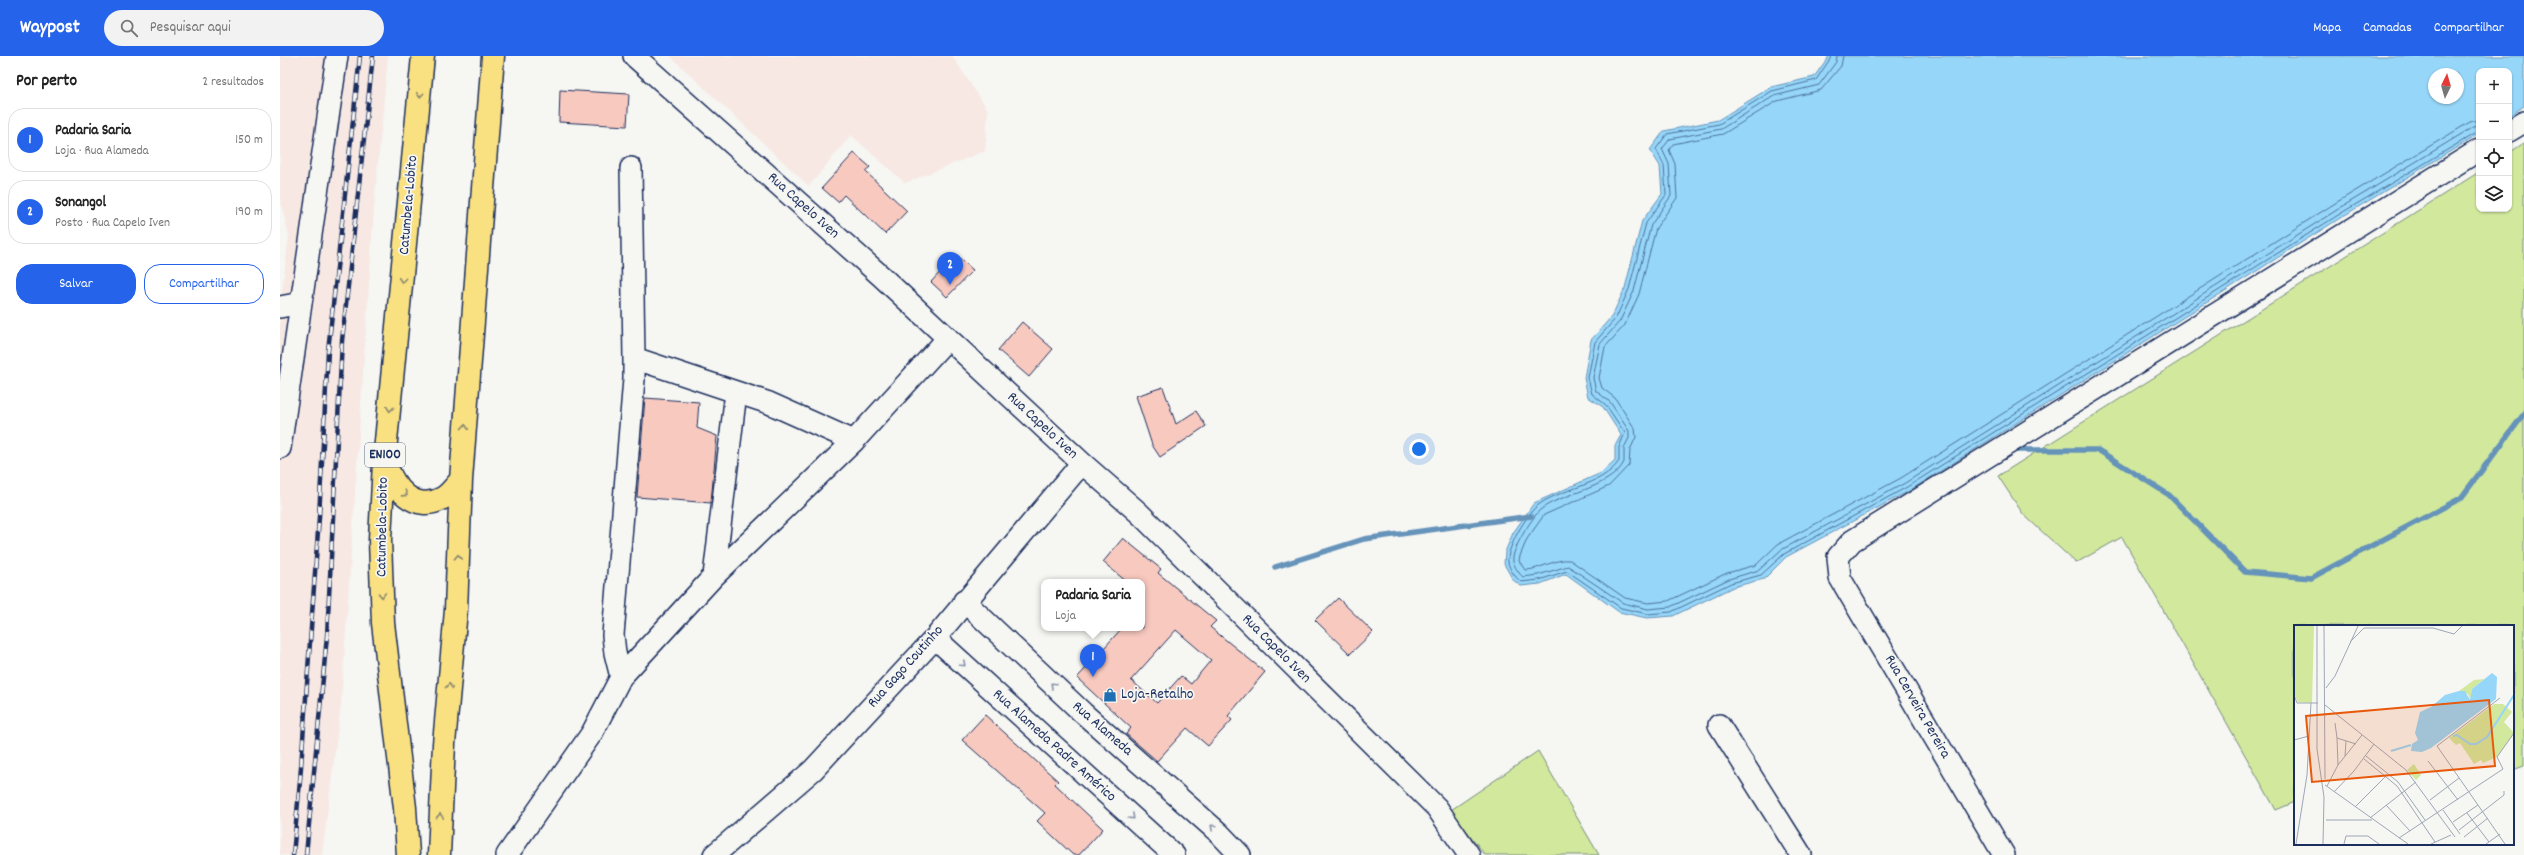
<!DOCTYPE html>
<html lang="pt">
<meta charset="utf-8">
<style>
body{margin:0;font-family:Dekko,sans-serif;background:#f2f2f2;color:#222}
.controls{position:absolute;right:12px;top:12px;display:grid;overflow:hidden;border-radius:8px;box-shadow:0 1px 3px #0004}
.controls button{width:36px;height:36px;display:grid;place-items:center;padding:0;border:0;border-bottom:1px solid #e0e0e0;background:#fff;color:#222;font:20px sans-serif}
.compass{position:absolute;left:2148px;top:12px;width:36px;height:36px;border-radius:50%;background:#fff;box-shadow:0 1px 3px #0004;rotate:5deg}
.you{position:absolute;left:1139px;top:393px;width:14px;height:14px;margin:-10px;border:3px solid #fff;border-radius:50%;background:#1a73e8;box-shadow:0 0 0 6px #1a73e833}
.badge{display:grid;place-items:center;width:26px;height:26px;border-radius:50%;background:#2563eb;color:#fff;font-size:13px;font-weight:700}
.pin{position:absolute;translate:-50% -33px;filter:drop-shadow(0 1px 2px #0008)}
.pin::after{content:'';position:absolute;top:21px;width:14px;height:12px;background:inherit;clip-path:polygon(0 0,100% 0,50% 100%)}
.popup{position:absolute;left:761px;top:523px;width:104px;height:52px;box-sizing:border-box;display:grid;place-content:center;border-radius:8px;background:#fff;filter:drop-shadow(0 1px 3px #0005);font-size:13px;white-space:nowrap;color:#767676}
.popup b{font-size:15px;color:#222}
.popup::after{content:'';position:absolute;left:50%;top:100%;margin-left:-8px;border:8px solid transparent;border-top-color:#fff}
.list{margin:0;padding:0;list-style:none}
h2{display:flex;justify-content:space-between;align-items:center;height:52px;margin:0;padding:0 16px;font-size:17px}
h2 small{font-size:13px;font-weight:400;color:#767676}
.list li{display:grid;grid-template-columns:26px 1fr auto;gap:12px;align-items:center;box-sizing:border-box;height:64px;margin:0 8px 8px;padding:0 8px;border:1px solid #e0e0e0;border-radius:16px}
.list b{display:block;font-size:15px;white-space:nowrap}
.list p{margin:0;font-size:13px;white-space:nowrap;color:#767676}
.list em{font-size:13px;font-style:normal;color:#767676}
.actions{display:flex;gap:8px;padding:12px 16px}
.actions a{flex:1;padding:9px 0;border:1px solid #2563eb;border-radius:16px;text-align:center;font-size:14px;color:#2563eb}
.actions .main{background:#2563eb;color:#fff}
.icon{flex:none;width:22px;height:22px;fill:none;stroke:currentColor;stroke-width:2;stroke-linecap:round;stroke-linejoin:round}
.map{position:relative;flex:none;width:2244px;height:799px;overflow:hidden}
header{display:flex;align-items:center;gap:24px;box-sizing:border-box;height:56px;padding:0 20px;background:#2563eb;color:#fff}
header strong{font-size:19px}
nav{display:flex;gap:22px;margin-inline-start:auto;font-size:14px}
.search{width:280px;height:36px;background:#f2f2f2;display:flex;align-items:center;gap:10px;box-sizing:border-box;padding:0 14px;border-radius:22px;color:#767676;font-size:15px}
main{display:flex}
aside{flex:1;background:#fff}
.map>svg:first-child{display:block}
.built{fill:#f7e8e3}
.green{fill:#d1e89d;stroke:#768c7e}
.water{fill:#96d6f8;stroke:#6593ba;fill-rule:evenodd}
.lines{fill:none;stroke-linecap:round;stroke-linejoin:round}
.shore{stroke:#4c729c;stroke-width:1}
.stream{stroke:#6593ba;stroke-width:5.5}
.building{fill:#f8c9bf;stroke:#1b2f5e;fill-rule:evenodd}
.street-casing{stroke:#1b2f5e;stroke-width:24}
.highway-casing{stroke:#1b2f5e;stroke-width:25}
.street{stroke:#f6f6f2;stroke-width:21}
.highway{stroke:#f9e181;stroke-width:22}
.rail-casing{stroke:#1b2f5e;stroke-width:4.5}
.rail{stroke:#f6f6f2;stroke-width:3;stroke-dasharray:9;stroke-linecap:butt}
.oneway{stroke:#8a8870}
.oneway2{stroke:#8892a8}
.labels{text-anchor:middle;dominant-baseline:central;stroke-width:3.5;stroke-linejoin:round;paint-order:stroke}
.shield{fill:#f6f6f2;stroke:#5d6b8a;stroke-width:1}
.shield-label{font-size:14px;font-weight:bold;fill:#1b2f5e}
.street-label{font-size:15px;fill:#1b2f5e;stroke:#f6f6f2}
.poi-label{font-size:15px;fill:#1b2f5e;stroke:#f6f6f2;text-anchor:start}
.inset-river{fill:none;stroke:#96d6f8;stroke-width:2}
.inset-road{fill:none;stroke:#9ea6b7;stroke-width:1}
.view{fill:#e8590c;fill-opacity:0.15;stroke:#e8590c;stroke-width:2}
.inset-edge{fill:none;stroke:#1b2f5e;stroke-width:2}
</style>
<header>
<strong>Waypost</strong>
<div class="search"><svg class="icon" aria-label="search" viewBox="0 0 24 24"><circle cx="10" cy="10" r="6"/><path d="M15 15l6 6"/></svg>Pesquisar aqui</div>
<nav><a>Mapa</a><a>Camadas</a><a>Compartilhar</a></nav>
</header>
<main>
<aside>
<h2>Por perto<small>2 resultados</small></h2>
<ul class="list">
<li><span class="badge">1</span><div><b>Padaria Saria</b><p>Loja · Rua Alameda</p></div><em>150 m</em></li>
<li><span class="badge">2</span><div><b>Sonangol</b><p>Posto · Rua Capelo Iven</p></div><em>190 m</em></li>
</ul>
<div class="actions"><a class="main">Salvar</a><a>Compartilhar</a></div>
</aside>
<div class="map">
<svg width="2244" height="799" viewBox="0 0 2244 799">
<rect width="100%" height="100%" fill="#f6f6f2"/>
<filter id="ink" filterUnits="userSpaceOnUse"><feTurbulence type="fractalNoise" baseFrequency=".025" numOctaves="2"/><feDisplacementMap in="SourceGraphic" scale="8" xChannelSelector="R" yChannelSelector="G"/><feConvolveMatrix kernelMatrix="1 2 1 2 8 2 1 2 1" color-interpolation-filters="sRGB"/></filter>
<g filter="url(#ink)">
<path class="built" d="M0,0H108L95,138L61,648L42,799H0V252L9,179L0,144Z
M390,0H672L708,54L705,95L625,127L571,79L529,130Z"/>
<path class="green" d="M2244,87V710L2233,714V570H2015V746L1996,754L1842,481L1796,507L1743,458L1718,420L2199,116V153H2229V97Z
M1258,695L1319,799H1205L1171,754Z"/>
<path class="water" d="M1549,0H2244V50L2229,60V15H2199V78L2065,159L1629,435L1506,501L1484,523L1453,531L1393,560L1367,562L1339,556L1286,518L1260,528L1241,530L1233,524L1224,508L1225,496L1233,477L1254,447L1321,417L1335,404V390L1341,379L1323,351L1308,341L1304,322L1311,284L1332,260L1345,232L1362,165L1382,138L1380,110L1370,94L1384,75L1438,64L1491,31L1534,21ZM2154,18H2178V42H2154Z"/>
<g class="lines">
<path class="shore" d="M1552,0L1536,24L1492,35L1439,68L1387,78L1376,93L1384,109L1386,139L1366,167L1349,233L1336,262L1315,286L1308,322L1312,338L1326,349L1345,377L1339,391V405C1322,431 1279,432 1257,450C1247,458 1226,493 1228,506C1229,513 1236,522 1241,526L1259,524L1287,515L1341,552L1368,558L1391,556L1451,527L1481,519L1504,498L1627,431L2063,156L2199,75
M1557,0L1556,6L1539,29L1494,40L1441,73L1390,83L1382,93L1389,108L1391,140L1371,169L1354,235L1340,265L1320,288L1313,322L1316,335L1330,346L1349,375V382L1344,392V406C1331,433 1280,437 1260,454C1252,462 1231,494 1233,505C1234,510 1239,518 1243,521L1258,519L1288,510L1343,547L1368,553L1390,551L1449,523L1479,514L1501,494L1625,427L2060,152L2193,71L2199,70
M1563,0L1561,10L1541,34L1497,45L1443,78L1393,88L1389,94L1395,108L1397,142L1376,172L1359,238L1345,269L1325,291L1319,322L1322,332L1335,342L1355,373L1356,381L1350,394L1349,409L1329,430L1264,459L1247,483L1240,500L1239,505L1245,514C1260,514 1275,502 1290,504L1345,542L1368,547L1388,545L1447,517L1476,509L1498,488L1621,422L2057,146L2190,66L2199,64"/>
<path class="stream" d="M1730,394H1818L1889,439L1965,516L2031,522L2181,442L2244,358
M995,511L1084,483L1251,460"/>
</g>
<path class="building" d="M280,34L349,38L347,70L279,66Z
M574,97L590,111L585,115L627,155L605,178L564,139L558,146L542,132Z
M676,199L693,214L667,241L651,226Z
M742,266L773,293L749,321L718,294Z
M883,331L896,368L916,355L926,370L880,401L872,389L856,340Z
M365,342L419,346L417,372L437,380L431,447L357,441Z
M843,482L881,513L878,517L936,565L930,571L985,616L948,660L952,664L928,690L907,672L877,705L846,678L851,672L797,622L842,572H862V526H847L823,506ZM896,574L931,604L911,628L901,620L877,647L851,624Z
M1058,542L1093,576L1070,598L1035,564Z
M705,659L778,725L775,728L823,773L799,799H793L757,765L765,757L682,684Z"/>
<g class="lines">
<g class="street-casing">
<path id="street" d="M354,0L601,220L802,407L859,457L1157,752L1189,799
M2229,75L2244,66
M351,112L354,302
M0,251L21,247
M0,392L57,0
M434,520L456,336
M684,545L803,657L939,777L960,799
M655,582L894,799
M341,621L335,597L333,579L354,323V302L489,347L574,385
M1439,669L1521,799
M227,799L312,677L341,621L434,520L574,385L668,282
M434,799L533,714L655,582L802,407
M1724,799L1560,522L1558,501L1572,485L2199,94"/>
</g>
<g class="highway-casing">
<path id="highway" d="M105,407C114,432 134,458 163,442C170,438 175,430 181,424
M128,799L125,752L103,567L100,484L104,406L143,0
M159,799L164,688L176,554L181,424L213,0"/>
</g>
<use href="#street" class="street"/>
<use href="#highway" class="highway"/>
<g class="rail-casing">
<path id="rail" d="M13,799L20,725L39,461L48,295L80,0
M26,799L47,580L62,285L93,0"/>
</g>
<use href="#rail" class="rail"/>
</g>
<defs><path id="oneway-chevron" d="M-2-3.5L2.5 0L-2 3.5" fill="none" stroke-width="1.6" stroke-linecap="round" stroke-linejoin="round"/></defs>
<g class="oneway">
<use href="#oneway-chevron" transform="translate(140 39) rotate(95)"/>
<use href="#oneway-chevron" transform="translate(122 224) rotate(95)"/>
<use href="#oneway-chevron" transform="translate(110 353) rotate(96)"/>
<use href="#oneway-chevron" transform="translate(185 371) rotate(-86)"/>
<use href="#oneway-chevron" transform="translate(125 438) rotate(33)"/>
<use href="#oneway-chevron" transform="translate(178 501) rotate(-88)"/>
<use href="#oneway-chevron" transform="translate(102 539) rotate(88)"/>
<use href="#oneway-chevron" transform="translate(169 630) rotate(-85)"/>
<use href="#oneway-chevron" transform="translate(160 760) rotate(-88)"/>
</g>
<g class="oneway2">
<use href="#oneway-chevron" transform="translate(683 608) rotate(42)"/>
<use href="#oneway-chevron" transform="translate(773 629) rotate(-137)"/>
<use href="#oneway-chevron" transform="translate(852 761) rotate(42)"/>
<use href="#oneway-chevron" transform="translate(933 771) rotate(-138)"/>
</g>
</g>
<defs>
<g id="shop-bare" transform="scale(1.08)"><path d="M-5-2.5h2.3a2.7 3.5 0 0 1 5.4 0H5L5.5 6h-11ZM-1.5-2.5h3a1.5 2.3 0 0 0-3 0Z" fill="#1f6fb2" stroke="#f6f6f2" stroke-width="2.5" paint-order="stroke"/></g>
</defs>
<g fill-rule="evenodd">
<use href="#shop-bare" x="830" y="639"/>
</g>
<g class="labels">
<rect class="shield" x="85" y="387" width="40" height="24" rx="3"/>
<g class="shield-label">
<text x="105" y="399">EN100</text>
</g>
<g class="street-label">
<text transform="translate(129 149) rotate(-85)">Catumbela-Lobito</text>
<text transform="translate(523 150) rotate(42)">Rua Capelo Iven</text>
<text transform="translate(762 370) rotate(43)">Rua Capelo Iven</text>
<text transform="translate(103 471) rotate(-89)">Catumbela-Lobito</text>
<text transform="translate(996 593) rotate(45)">Rua Capelo Iven</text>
<text transform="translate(626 611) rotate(-48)">Rua Gago Coutinho</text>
<text transform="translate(1637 651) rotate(60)">Rua Cerveira Pereira</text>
<text transform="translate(822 673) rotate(41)">Rua Alameda</text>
<text transform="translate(774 690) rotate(42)">Rua Alameda Padre Américo</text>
</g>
<g class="poi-label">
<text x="841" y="639">Loja-Retalho</text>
</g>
</g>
<g transform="translate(2014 569)">
<rect width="220" height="220" fill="#f6f6f2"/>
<path d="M0,1H20L18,78L4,77L0,69ZM190,54L178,64L176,75L174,69L165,66L180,55ZM200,79H209L218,87L210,97L220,108L203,132L189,138L187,135L180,139L166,118L162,120L155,113ZM120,139L127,150L122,155L113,145Z" fill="#d1e89d"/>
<path d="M198,48L203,52L202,74L137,123L128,127L117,126L118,119L124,115L121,108L126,87L137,82L151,70L165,66H171L176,75L178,64Z" fill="#96d6f8"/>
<path class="inset-river" d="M159,111L163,110L176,119H182L193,112L220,70M97,126L117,120"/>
<path class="inset-road" d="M23,1V124L30,172L29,219M30,1L31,154M56,17L70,3H139L160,9L168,1M32,63L41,51L64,1M0,70L3,78H24M206,73L143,121L211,219M31,80L112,145L161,212M41,98L43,113M0,115L15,111M51,131L52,116M72,131L104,157L131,195M70,134L103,161L141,217M134,136L164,175M44,140L43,113L62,119M31,160L114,219M33,161L44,140L68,110M40,167L60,146L80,119M136,175L165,153M92,180L116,206M61,182L92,151M149,185L166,209M173,188L195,217M76,193L122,157M32,195H78M159,197L184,180M165,205L210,170V166M170,212L194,193M105,213L209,144L203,132L220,108M2,219L13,150L17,78M50,219L52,211H74L85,219M137,219L157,210M192,219L206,209"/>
<path class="view" d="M195,75L201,141L18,157L12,91Z"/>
<rect width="220" height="220" class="inset-edge"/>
</g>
</svg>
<div class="controls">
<button>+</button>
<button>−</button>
<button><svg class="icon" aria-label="locate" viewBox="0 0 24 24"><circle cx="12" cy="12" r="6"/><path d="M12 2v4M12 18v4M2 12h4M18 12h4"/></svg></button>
<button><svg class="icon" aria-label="layers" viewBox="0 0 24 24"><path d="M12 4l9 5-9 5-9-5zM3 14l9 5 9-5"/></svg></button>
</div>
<svg class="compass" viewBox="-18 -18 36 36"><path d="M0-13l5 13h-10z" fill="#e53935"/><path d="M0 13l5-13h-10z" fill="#767676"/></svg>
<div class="you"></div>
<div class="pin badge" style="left:813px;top:621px">1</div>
<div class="popup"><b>Padaria Saria</b>Loja</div>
<div class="pin badge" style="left:670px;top:229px">2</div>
</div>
</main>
